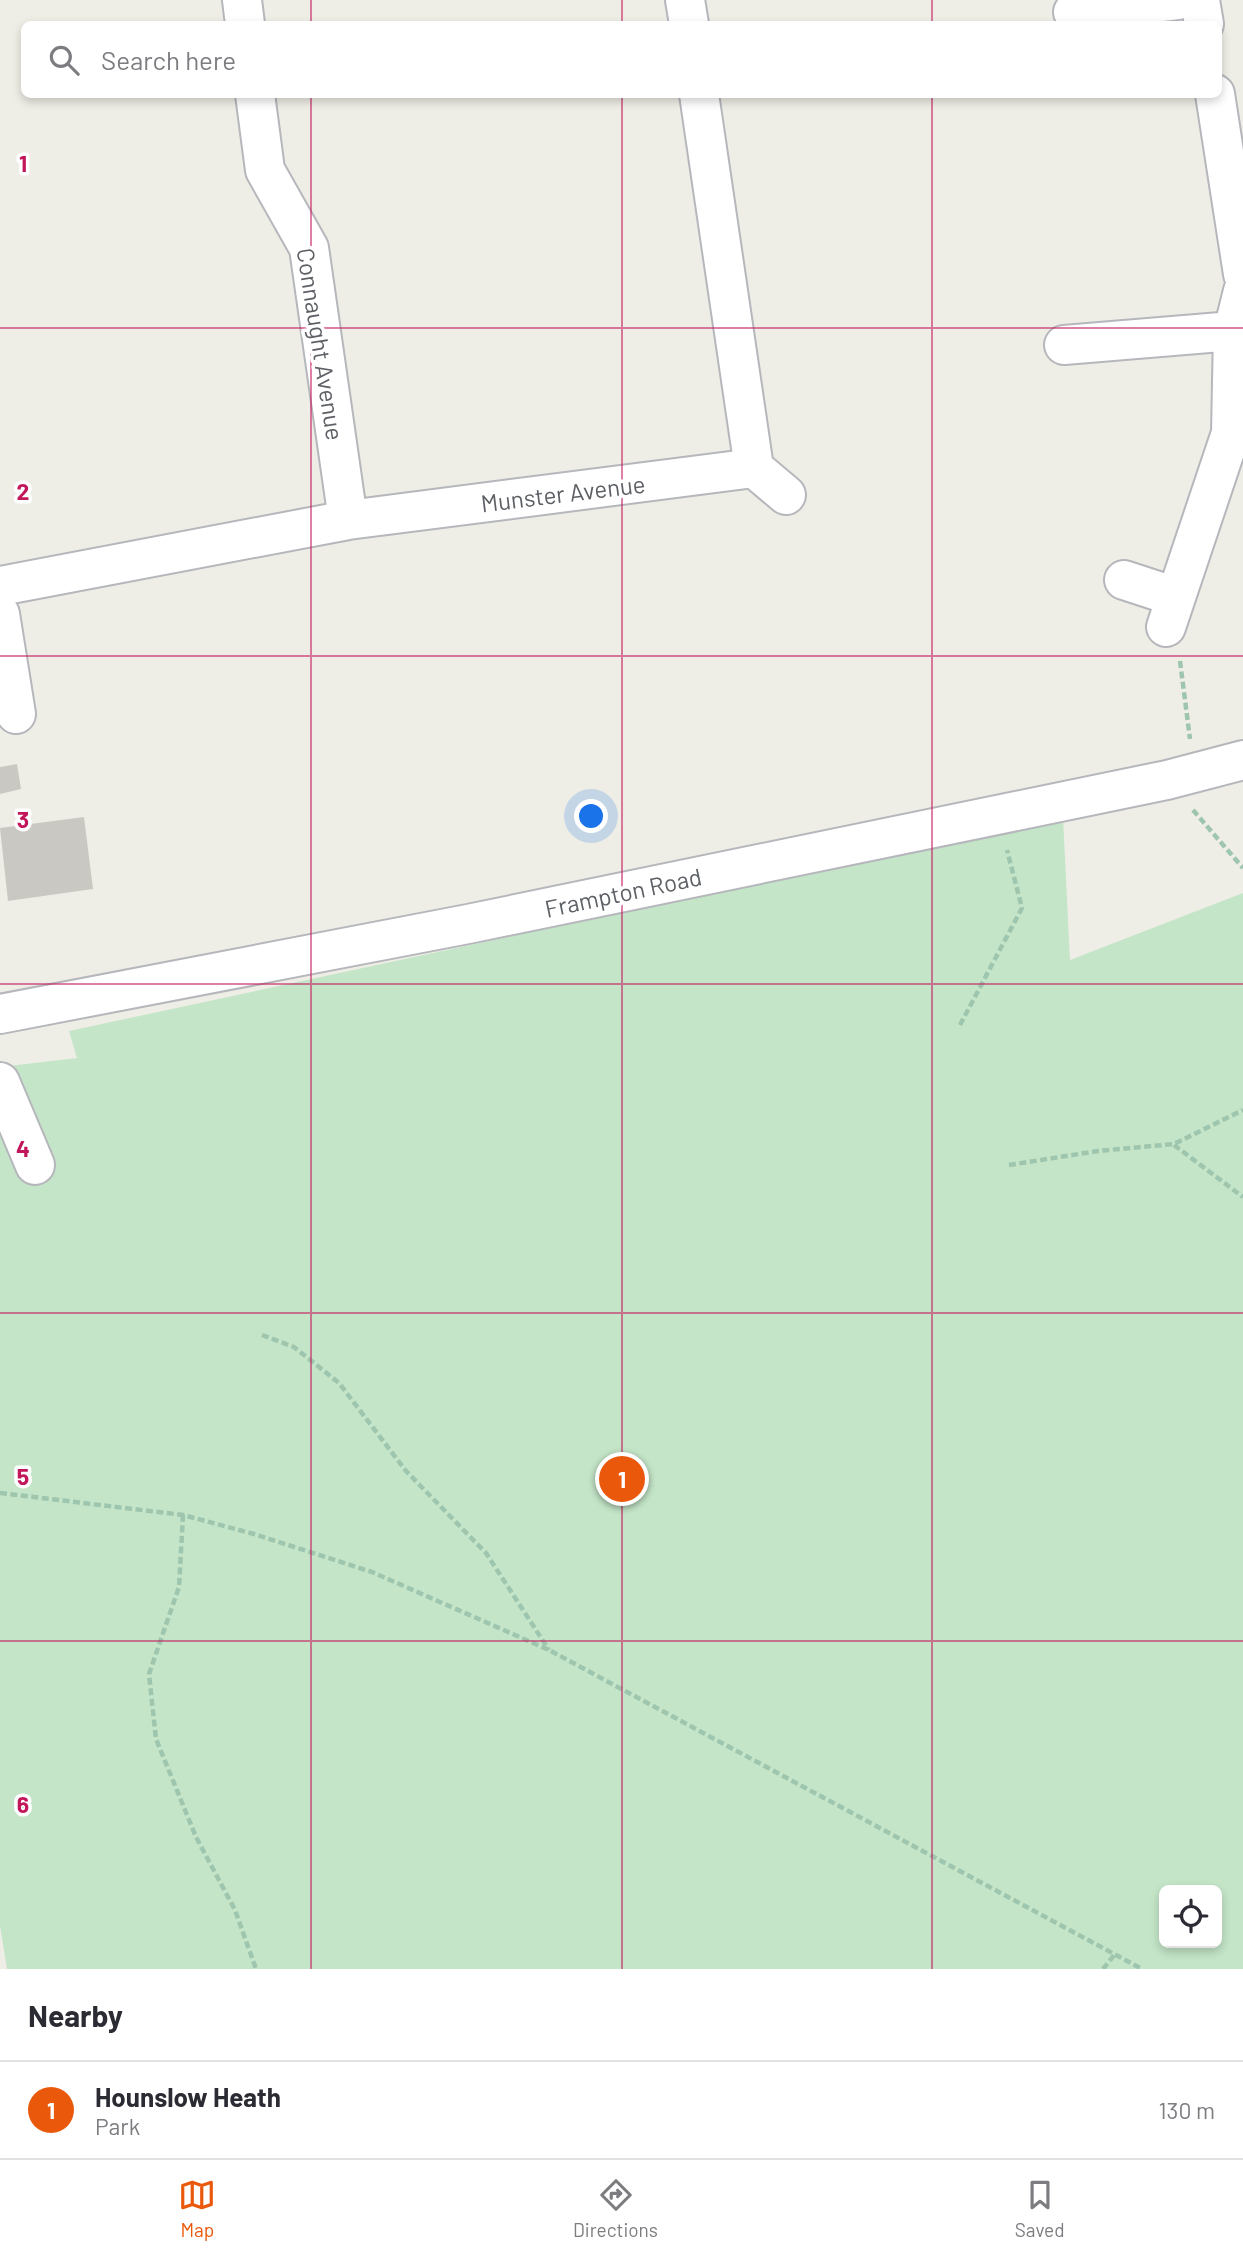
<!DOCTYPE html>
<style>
body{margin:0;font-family:Barlow,sans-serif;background:#f7f7f7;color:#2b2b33}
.controls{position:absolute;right:21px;bottom:21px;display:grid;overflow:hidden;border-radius:10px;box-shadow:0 4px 10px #0003}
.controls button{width:63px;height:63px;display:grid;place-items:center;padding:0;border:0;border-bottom:2px solid #e1e1e2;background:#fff;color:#2b2b33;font:35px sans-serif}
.you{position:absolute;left:592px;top:817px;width:24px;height:24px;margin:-18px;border:5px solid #fff;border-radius:50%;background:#1a73e8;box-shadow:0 0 0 10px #1a73e833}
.badge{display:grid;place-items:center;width:46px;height:46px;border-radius:50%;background:#ea580c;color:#fff;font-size:23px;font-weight:700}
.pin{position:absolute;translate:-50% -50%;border:4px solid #fff;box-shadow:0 2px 7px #0006}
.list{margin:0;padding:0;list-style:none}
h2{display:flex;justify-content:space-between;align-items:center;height:91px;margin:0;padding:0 28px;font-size:30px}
h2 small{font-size:23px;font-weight:400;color:#7c7c81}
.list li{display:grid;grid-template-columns:46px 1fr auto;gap:21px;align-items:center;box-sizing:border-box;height:98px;padding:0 28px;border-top:2px solid #e1e1e2}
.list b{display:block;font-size:26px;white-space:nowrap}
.list p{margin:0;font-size:23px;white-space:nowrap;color:#7c7c81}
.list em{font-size:23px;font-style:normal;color:#7c7c81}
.icon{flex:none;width:38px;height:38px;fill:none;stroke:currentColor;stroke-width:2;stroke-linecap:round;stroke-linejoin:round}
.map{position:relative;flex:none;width:1243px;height:1969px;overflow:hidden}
.search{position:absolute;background:#fff;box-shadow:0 4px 10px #0003;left:21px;right:21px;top:21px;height:77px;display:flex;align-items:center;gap:18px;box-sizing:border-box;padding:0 24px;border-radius:10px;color:#7c7c81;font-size:26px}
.sheet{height:189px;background:#fff}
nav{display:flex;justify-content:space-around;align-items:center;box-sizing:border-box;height:98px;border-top:2px solid #e1e1e2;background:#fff;font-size:19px;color:#7c7c81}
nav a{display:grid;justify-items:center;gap:4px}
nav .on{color:#ea580c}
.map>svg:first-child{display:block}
.green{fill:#c4e5c8;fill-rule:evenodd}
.building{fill:#cac8c2}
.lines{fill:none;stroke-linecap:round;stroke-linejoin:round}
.minor-casing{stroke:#b6b7bc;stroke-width:42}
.path{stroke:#9ec5ae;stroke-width:4.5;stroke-dasharray:7 3.5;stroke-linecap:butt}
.minor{stroke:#fff;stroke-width:38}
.grid{fill:none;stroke:#c2185b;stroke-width:2;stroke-opacity:0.55}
.labels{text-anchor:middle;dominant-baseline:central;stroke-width:7;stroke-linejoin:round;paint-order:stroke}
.street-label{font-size:24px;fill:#5d6065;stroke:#fff}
.grid-label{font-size:23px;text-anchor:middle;font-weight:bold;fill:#c2185b;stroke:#fff;stroke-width:7;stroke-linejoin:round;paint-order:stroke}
</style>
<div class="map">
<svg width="1243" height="1969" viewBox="0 0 1243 1969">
<rect width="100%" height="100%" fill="#efeee6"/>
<path class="green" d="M1063,818L1070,960L1243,893V1969H7L0,1926V1067L77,1058L69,1031ZM1164,1890H1217V1943H1164Z"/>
<path class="building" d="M17,764L21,789L0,794V767Z
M84,817L93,889L8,901L0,828Z"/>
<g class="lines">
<g class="minor-casing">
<path id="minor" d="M242,0L245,24
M685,0L689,24
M1200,0L1204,24
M1073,12L1178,0
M255,94L265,170L309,248L348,520
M1215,94L1243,274
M1064,345L1233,331
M754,468L786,495
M1124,580L1176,597
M0,586L348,520L754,468L699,94
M0,614L16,714
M1166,627L1231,433L1233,331L1243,291
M0,1014L468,924L1167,780L1243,760
M0,1082L35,1165"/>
</g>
<path class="path" d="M1180,661L1190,739
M1193,810L1243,868
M960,1025L1022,908L1007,850
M1174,1145L1243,1197
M1009,1165L1098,1151L1174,1144L1243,1110
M262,1335L294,1347L339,1383L406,1471L486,1553L549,1650
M0,1493L183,1515L254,1534L372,1572L549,1650L1142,1969
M183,1515L179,1587L149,1674L156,1739L196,1837L235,1910L256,1969
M1103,1969L1115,1954"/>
<use href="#minor" class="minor"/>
</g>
<path class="grid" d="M311,0V24M622,0V24M932,0V24M311,94V1969M622,94V1969M932,94V1969M0,328H1243M0,656H1243M0,984H1243M0,1313H1243M0,1641H1243"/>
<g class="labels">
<g class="street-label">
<text transform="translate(321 344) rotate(81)">Connaught Avenue</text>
<text transform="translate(563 493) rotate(-7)">Munster Avenue</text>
<text transform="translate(623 892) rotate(-12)">Frampton Road</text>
</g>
</g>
<g class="grid-label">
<text x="23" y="172">1</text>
<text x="23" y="500">2</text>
<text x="23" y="828">3</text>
<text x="23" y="1157">4</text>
<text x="23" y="1485">5</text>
<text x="23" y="1813">6</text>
</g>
</svg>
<div class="controls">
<button><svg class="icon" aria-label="locate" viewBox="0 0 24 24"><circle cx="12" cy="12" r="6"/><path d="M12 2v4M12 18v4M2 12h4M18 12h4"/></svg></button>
</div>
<div class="you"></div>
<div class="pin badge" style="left:622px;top:1479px">1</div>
<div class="search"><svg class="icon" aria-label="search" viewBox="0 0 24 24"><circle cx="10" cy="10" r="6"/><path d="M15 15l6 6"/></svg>Search here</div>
</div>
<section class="sheet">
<h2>Nearby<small></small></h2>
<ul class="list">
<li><span class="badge">1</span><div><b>Hounslow Heath</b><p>Park</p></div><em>130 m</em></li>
</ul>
</section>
<nav>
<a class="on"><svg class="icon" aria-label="map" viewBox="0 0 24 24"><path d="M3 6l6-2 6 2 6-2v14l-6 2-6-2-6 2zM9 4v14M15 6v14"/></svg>Map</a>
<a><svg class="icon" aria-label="directions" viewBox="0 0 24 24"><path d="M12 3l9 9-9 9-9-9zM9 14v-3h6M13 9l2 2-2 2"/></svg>Directions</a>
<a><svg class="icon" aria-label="saved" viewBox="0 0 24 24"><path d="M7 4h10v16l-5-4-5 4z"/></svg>Saved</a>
</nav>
